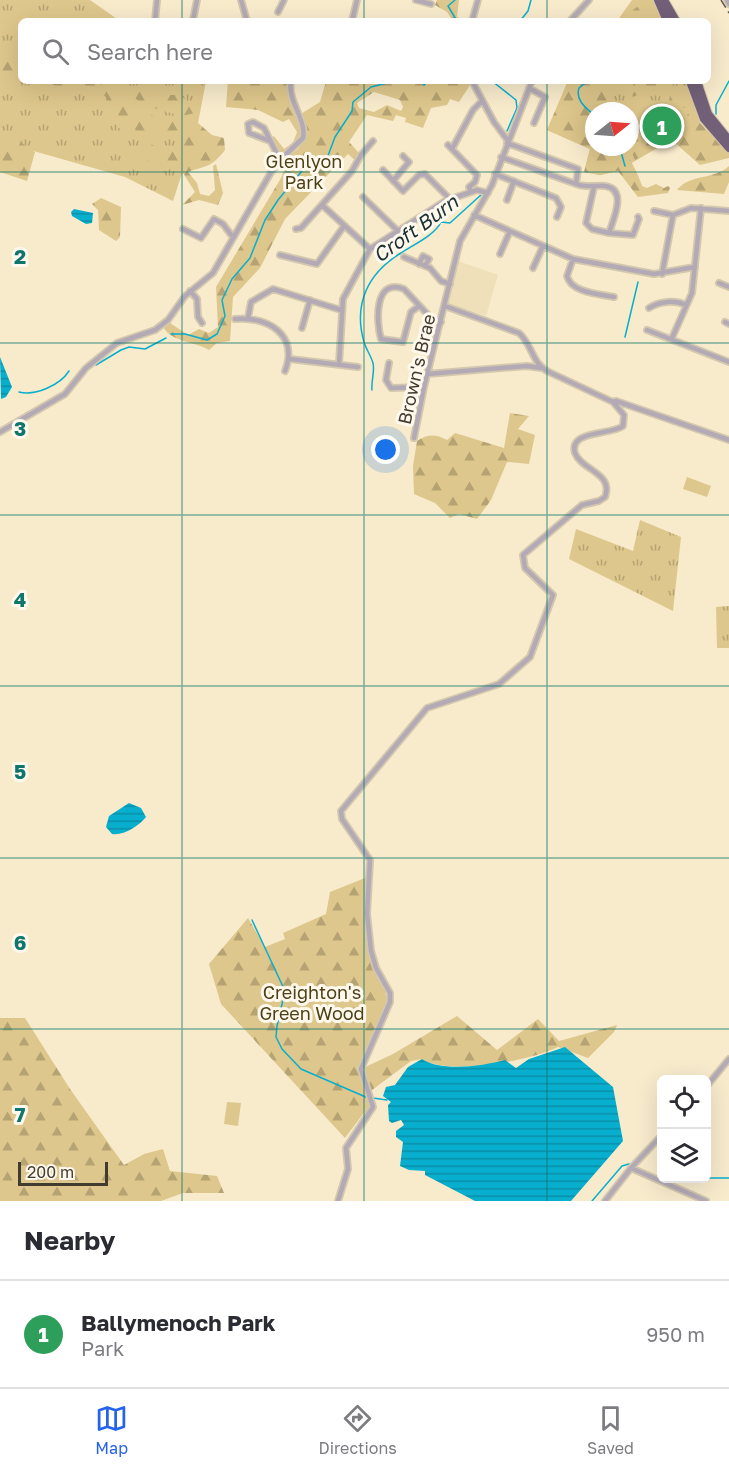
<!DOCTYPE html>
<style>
body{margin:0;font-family:"Golos Text",sans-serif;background:#f7f7f7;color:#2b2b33}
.controls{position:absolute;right:18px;bottom:18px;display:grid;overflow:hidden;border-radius:9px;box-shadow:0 6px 24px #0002}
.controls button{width:54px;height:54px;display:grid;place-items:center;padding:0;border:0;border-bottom:2px solid #e1e1e2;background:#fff;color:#2b2b33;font:30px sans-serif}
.compass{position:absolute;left:585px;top:102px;width:54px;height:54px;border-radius:50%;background:#fff;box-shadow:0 6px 24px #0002;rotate:73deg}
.scale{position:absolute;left:18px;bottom:15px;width:90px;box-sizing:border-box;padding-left:6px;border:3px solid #413c2f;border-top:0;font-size:16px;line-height:21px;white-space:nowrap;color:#413c2f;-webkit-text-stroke:4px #fef9ec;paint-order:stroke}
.you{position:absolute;left:386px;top:450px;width:21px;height:21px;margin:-15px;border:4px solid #fff;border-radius:50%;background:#1a73e8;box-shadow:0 0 0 9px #1a73e833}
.badge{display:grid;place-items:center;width:39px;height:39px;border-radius:50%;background:#2563eb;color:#fff;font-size:20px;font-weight:700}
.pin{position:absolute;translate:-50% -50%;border:3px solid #fff;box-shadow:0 2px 6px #0006}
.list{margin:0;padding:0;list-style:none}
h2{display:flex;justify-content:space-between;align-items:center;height:78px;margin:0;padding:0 24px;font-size:26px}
h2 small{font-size:20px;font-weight:400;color:#7c7c81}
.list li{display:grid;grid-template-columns:39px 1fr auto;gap:18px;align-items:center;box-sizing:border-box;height:108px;padding:0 24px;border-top:2px solid #e1e1e2}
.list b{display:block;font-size:22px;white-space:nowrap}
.list p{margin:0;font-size:20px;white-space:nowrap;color:#7c7c81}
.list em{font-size:20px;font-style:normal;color:#7c7c81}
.icon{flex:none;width:33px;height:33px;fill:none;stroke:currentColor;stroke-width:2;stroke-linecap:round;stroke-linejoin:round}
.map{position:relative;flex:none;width:729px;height:1201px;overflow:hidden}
.search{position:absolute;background:#fff;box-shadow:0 6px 24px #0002;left:18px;right:18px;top:18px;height:66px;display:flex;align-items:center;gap:15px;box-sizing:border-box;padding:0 21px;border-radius:9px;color:#7c7c81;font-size:22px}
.sheet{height:186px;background:#fff}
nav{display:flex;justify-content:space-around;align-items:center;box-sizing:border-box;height:84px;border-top:2px solid #e1e1e2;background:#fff;font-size:16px;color:#7c7c81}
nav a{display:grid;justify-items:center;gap:3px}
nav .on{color:#2563eb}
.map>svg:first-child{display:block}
.built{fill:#efe0ba}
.grass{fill:url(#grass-tufts);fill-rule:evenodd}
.forest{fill:url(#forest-firs);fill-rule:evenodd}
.pitch{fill:#dec78c}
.water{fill:url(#water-rules)}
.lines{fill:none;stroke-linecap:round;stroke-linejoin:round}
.stream{stroke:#08aece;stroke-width:1.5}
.minor-casing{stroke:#d3c8ad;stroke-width:8}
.highway-casing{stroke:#d3c8ad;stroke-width:10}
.minor{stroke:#b3aab6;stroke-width:4.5}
.highway{stroke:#726078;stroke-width:8}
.rail{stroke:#605949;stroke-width:1.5;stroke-dasharray:9 4.5;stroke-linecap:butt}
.grid{fill:none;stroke:#0f766e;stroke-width:1.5;stroke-opacity:0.55}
.labels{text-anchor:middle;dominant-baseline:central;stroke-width:6;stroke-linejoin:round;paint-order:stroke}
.park-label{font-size:18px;fill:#4e3f16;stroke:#fef9ec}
.street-label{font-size:18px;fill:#413c2f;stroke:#fef9ec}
.water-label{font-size:20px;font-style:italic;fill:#1a3036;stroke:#fef9ec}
.grid-label{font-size:20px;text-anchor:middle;font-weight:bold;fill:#0f766e;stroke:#fef9ec;stroke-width:6;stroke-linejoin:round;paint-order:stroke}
</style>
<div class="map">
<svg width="729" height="1201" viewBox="0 0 729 1201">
<defs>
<pattern id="grass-tufts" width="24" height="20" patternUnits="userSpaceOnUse" patternTransform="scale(1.5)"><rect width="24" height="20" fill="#dec78c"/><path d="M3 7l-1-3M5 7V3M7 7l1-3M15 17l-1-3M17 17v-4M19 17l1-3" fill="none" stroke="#b6a373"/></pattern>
<pattern id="forest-firs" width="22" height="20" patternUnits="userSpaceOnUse" patternTransform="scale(1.5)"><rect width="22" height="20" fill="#dec78c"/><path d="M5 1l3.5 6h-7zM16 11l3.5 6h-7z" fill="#b6a373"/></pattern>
<pattern id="water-rules" width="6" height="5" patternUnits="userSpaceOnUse" patternTransform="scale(1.5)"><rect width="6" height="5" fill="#08aece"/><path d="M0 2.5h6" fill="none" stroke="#0a8fa8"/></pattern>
</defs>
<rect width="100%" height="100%" fill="#f8ebcc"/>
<path class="built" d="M458,261L498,275L486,316L449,304Z"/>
<path class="grass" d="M0,0H90L120,21H21V81H206L198,123L173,201L125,177L30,150L0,128Z
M632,0H654L665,21H617Z
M568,81H688L700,123L618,171L600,175L584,172L590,149L547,130ZM594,111H630V147H594Z
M640,520L681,537L673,611L569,559L576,529L633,551Z
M729,606V648H717L716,607Z"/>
<path class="forest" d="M437,0H459L457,17L466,21H453L447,12L435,5Z
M645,3H656L665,21H658C653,16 644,10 645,3Z
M637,7L642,8L651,21H627L633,10Z
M0,38L3,40V48L21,49V70L18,69L6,79L4,87L0,86Z
M44,81H98L102,86C125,83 119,88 126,103L160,119L198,123L212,135L224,138L225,150C211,168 207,165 188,172L197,183L200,194L209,196L215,190L213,166L216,164L223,193L218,205L199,200L182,205L195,192L183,173L180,177L175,167L165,159L157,165C148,161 143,159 141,149L147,144L153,145L162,154L171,146L181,149L180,141L150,132L146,134L147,142L141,145L135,129L125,134C112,122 107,113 106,97L102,94L61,88Z
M228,81H289L291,98L303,137L282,157L271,139L274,136L284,149L293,143L297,132L289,119L283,122L258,110L226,107Z
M326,81L472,82L459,102L450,99L447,105L431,108L423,128L405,122L406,118L396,115L393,121L367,115L349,142L361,155L357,162L348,154L285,219L260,268L233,297L230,341L217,343L209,350C196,342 170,341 164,328L170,323L188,335L199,329L209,333L218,327L216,287L281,178L284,170L279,164L298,149L306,138L299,115L320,102ZM374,92L400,100L403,107L401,111L387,105L374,112L359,108L357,103Z
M568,81H606L612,111H594V147H624C630,161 638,172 642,186L647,188L656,184L664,188L668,186L670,188L668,193L638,197L618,171L600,175L584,172L590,149L547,130Z
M640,81H674L664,97L652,95L650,88L645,85L641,93L633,97L631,91Z
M682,81H688L700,123L729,152V158L700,165L674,142L665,147L660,145L635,160L630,149L631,143L657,139L663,143C667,129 689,125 689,107L671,110L668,108L670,95L684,87Z
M137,88H145L157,95H180L192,105L200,104L199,116C192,112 193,114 186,115C177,117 139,104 135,98Z
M630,101L658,118L666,112L678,115L680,119L659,132L630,136V111H620L625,103Z
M0,128L35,152L27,181L0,172Z
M729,166V182L724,194L677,190C689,174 714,180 729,166Z
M101,198L121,207L120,237L116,241L99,230L98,210L92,204Z
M510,413L529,416L518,429L535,435L529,464L507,462L491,500L477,519L459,514L450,518L435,503L414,494L413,466L417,441C428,434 435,434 447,440L455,433L504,448Z
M365,878C367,903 363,929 370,955C374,971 388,985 386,1002C385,1021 364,1048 359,1070L393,1054L457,1016L497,1050L538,1019L559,1041L617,1025L614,1032L588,1058L558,1047C531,1061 447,1076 422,1059L411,1061L368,1093L370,1109L363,1114L345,1138L221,1004L209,964L248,918L265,947L285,939L283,933L326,914L330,892Z
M0,1018H25L70,1089L124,1165L144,1154L163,1149L170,1171L217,1176L224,1193H183L161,1201H0Z"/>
<path class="pitch" d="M687,477L711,486L707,497L683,489Z
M227,1102L241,1103L238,1126L224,1124Z"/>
<path class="water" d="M74,209L93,213L92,223L86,224L72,216L71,212Z
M0,357L12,387L6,397L1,399Z
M129,803L141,808L146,817C139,826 123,836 112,834L106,827L109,816Z
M565,1047L613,1087L623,1141L571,1201H475L425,1175V1171L409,1170L400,1166L403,1142L396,1137V1131L404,1125L401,1120L392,1123L389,1121L388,1105L391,1102L383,1096L386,1087L395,1085L408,1067L422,1059C441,1072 483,1066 505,1060L516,1068L529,1059Z"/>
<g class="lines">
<path class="stream" d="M455,0L448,6L457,21
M520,21L528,11L531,0
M492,81L516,100L517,108L507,131
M588,81L579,88C575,100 586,108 594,115
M716,114V105L729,81
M617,147L618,149
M621,152L625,166
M171,334H185L207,340L217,334L225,316L222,300L232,279L250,258L265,220L278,200L306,166L316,167L326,161L335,137L352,111L353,102L371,87L395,81L422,82L424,85L429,81
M625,337L638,282
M96,365L121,350L129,347L145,349L166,338
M372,390C371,381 375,372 373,363C371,356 366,349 364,342C353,304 368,273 401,253C413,245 435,235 441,222L450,223L482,194
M19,392C36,396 60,385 69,371
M252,920L285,991L277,1026L276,1037L282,1049L301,1069L368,1098
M373,1098L387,1100
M706,1178H729
M671,1180L673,1178
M592,1201L622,1166L629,1164"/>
<g class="minor-casing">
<path id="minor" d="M241,0L247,21
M416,0L431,4
M727,0L729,4
M278,12L284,0
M193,20L197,0
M155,21L157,0
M352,21L357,0
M472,21L478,0
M570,21L589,0
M472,81L494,122L508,141
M529,88L545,97L534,123
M270,141L249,133L248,124L253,122L264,128L280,160
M448,145L477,175L475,182L469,187L471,192
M452,149L473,110L482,101
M501,157L576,184L578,169L507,143
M383,170L403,191L419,175L425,174L450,199
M495,174L556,198L561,207L557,217
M393,181L409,162L403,156
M576,184C586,188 595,185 605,186C628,189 613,220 609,233L592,229L586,223L594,187
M363,197L398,231
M507,200L514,181
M322,205L370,249
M654,211L673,215
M474,215L573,259L654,274L695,267
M183,229L201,238L214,219L223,224L232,236
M296,229L301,228L352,171L361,155L373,141
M609,233L633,235L639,219L638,217
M500,254L510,231
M280,255L317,264L344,226
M404,257L430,268L441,281L450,284
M573,259L567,276C571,293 600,294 614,297
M419,264L423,256L429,259L425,266
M533,268L543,246
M662,274L673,215L691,208L729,211
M719,283L729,287
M190,291L197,299L198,317L202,323
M419,306L411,312L403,342L381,339C376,322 374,277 404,289L431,318L441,322
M445,306L519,333C532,344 532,364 549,372L613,402L616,401L729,440
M649,308C660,301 675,300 686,305
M248,318L251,302L273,289L341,310
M235,319C268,316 299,335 285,371
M725,322L729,324
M302,328L310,300
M647,330L729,362
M672,338L692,293L701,208
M290,359L358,367
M389,363L386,380L391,388L424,387
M339,364L343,299L370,249L445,201L477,190L488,193
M427,374L527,366L541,368
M0,432L65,394L86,368L117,343L155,330L168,320L185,296L213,273L270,174L280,160L303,138C307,120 287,101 291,81
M414,438L424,387L460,241L492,185L532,81
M706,1087L729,1059
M631,1168L706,1201
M338,1201L348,1169L346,1148L373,1107L361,1069L390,1002V993L376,968L371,951L367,914L370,860L342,819L341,811L427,708L499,684L530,657L553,595L525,568L523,555L582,505L599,501L605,497C614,473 581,470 575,453C568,430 612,435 623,426L624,415L613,402
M605,1201L631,1168L662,1135"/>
</g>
<g class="highway-casing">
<path id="highway" d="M658,0L667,21
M664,0L676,21
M690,81L704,119L729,148
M697,81L708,114L729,140"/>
</g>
<use href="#minor" class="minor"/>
<use href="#highway" class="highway"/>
<path class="rail" d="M721,0L729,13"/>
</g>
<path class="grid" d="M182,0V21M364,0V21M547,0V21M182,81V1201M364,81V1201M547,81V1201M0,172H729M0,343H729M0,515H729M0,686H729M0,858H729M0,1029H729"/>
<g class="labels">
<g class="park-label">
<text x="304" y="161">Glenlyon<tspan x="304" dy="21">Park</tspan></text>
<text x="312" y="992">Creighton's<tspan x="312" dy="21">Green Wood</tspan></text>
</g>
<g class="street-label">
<text transform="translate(416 369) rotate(-77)">Brown's Brae</text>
</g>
<g class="water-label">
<text transform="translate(415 228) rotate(-36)">Croft Burn</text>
</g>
</g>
<g class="grid-label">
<text x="20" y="264">2</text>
<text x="20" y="436">3</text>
<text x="20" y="607">4</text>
<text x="20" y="779">5</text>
<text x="20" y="950">6</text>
<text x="20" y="1122">7</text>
</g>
</svg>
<div class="controls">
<button><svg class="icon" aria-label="locate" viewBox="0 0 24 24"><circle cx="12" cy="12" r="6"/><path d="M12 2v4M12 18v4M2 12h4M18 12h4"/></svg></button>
<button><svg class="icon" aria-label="layers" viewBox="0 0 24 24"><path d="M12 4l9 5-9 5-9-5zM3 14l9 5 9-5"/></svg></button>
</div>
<svg class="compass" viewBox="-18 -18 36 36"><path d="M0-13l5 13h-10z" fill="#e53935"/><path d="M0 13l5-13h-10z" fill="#7c7c81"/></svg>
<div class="scale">200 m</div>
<div class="you"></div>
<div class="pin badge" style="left:662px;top:126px;background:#2e9e5b">1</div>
<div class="search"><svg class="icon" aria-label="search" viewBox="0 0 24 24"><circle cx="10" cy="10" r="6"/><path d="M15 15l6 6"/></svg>Search here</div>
</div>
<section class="sheet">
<h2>Nearby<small></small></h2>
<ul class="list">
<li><span class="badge" style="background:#2e9e5b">1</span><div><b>Ballymenoch Park</b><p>Park</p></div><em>950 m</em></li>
</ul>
</section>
<nav>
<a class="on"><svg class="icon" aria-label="map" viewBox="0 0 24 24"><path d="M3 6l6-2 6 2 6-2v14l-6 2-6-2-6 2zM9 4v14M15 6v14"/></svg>Map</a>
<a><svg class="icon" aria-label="directions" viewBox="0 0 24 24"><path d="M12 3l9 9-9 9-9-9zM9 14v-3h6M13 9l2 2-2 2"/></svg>Directions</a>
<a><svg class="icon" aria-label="saved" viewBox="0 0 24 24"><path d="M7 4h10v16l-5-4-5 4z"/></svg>Saved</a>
</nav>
